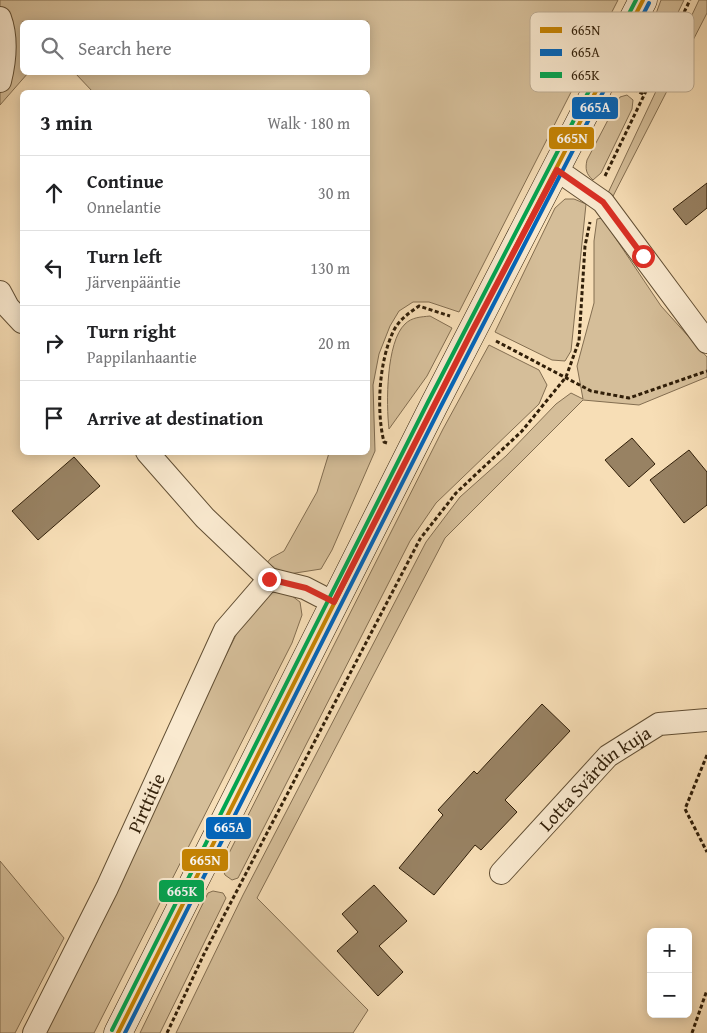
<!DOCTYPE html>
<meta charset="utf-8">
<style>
body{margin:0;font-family:"Gentium Book Plus",serif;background:#f2f2f2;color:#202124}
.controls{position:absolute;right:15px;bottom:15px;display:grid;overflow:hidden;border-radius:8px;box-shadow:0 2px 12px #0003}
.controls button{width:45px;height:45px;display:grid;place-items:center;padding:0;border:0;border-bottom:1px solid #e0e0e0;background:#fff;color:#202124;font:25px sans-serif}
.stop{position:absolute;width:15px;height:15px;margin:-11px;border:4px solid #d93025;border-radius:50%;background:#fff}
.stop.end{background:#d93025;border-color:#fff;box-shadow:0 1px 5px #0008}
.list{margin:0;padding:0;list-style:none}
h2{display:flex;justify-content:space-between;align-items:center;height:65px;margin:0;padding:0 20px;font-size:21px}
h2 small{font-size:16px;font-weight:400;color:#757577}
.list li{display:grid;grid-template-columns:32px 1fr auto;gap:15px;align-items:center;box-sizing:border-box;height:75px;padding:0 20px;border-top:1px solid #e0e0e0}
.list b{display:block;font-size:19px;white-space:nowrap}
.list p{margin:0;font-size:16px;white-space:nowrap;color:#757577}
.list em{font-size:16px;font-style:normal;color:#757577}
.icon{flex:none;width:28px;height:28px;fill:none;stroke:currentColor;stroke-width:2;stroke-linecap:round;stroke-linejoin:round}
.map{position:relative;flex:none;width:707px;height:1033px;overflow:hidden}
.search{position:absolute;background:#fff;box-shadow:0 2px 12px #0003;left:20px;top:20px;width:350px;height:55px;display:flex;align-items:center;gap:12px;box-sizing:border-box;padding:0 18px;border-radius:8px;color:#757577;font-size:19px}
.panel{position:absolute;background:#fff;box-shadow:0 2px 12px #0003;left:20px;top:90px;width:350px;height:365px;border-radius:8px}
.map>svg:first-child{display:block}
.green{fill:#d5be99;stroke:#836e51}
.building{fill:#988263;stroke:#311f09}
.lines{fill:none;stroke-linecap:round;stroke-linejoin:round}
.minor-casing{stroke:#624f34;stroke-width:24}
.secondary-casing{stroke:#311f09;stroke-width:29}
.path{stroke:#311f09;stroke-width:3;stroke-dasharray:4 2.5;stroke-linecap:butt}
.minor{stroke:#faead0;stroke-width:22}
.secondary{stroke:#faead0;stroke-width:28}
.bus-1-casing{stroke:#faead0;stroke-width:8}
.bus-2-casing{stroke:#faead0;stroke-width:8}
.bus-3-casing{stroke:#faead0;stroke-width:8}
.bus-1{stroke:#c68402;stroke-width:4}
.bus-2{stroke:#0065bd;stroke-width:4}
.bus-3{stroke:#00a651;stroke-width:4}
.route{stroke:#d93025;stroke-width:6}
.labels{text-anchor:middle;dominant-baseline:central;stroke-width:4.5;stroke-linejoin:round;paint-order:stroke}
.street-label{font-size:19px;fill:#311f09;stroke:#faead0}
.key{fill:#faead0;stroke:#bead94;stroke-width:1}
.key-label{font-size:14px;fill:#311f09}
.line-badge{stroke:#faead0;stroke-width:2}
.badge-label{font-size:14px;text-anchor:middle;font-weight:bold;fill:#fff}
</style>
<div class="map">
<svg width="707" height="1033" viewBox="0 0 707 1033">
<rect width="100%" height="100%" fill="#f7deb6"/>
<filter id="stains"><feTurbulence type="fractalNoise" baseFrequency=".004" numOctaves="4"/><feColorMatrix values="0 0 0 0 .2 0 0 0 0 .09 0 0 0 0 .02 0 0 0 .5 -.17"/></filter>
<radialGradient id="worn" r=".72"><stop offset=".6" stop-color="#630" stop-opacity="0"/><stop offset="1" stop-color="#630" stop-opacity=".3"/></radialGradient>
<path class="green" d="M0,0H618L459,312L429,302H413L399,311L390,326L379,354L373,385L375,451L332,550L321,569L289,574L265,565L271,558L284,551L317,492L329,453L368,452V92H93L75,73L368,72V22H22V72L28,73L0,105Z
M661,0H684L643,85L636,86L631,82Z
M699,0H707V13L610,202L608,193Z
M627,95L633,100L632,109L601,173L593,180C586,174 585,169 587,160L620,97Z
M565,199H574L586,204L571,351L565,361L552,360L495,332L555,208Z
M602,218L661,306L707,357V377L639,405L583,400L445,538L257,898L368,1010L353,1033H176L243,895L426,542L460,497L506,456L556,404L571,393L583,399L577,366L594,303V241L597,219Z
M430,316L452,328L427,376L389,429C386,404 386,342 405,324C412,317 421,317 430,316Z
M489,345L539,370L547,385L539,404L436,503L410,541L238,878L232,880L225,875L222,867L443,429Z
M268,592L288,593L300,602L302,615L292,643L94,1033H44L187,733L245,617Z
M0,861L64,938L15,1033H0Z
M213,891L223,893L226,898L160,1033H140L208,893Z"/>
<path class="building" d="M707,183V208L686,225L673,209Z
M632,438L655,464L629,487L605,460Z
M689,450L707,472V505L684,523L650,480Z
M74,457L100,486L38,540L12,511Z
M542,704L570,731L505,800L517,812L481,850L475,845L434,895L399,868L443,815L438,810L474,771L477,774Z
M374,885L407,921L379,946L403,972L378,996L337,951L358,932L342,914Z"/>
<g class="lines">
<g class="minor-casing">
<g id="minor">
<path d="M0,18C7,37 5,61 0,81"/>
<path d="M557,170L603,202L707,342"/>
<path d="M0,292L8,307L22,322"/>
<path d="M147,452L205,518L269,579L305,588L334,603"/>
<path id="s1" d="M501,873L608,756L659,724L707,720"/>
<path id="s2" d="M34,1033L107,888L225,630L269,579"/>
</g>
</g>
<g class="secondary-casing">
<path id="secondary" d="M118,1033L434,405L643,0"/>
</g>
<path class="path" d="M628,86L645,95
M605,176L690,0
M496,341L591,391L629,398L707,371
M387,443L384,442C376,410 379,360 394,330C400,319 409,313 419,306L450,316
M707,755L685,809L707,852
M167,1033L204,954L420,539L456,493L522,431L566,377L579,341L585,246L590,222
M692,1033L707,990"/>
<use href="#minor" class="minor"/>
<use href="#secondary" class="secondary"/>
<g class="bus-1-casing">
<path id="bus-1" d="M118,1033L434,405L643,0"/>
</g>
<g class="bus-2-casing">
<path id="bus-2" d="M125,1033L440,408L649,3"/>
</g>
<g class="bus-3-casing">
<path id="bus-3" d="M112,1030L428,402L636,0"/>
</g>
<use href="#bus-1" class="bus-1"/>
<use href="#bus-2" class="bus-2"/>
<use href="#bus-3" class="bus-3"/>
</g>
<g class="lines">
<path class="route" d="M269,579L306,588L334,602L471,333L557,170L603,202L643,256"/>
</g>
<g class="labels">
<g class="street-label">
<text stroke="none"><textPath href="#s1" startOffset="134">Lotta Svärdin kuja</textPath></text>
<text stroke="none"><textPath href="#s2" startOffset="256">Pirttitie</textPath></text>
</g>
</g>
<rect x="530" y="12" width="164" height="80" rx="8" class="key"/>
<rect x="540" y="27" width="22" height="6" fill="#c68402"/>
<rect x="540" y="49" width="22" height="7" fill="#0065bd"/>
<rect x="540" y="72" width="22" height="6" fill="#00a651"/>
<g class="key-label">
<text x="571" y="35">665N</text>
<text x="571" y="57">665A</text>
<text x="571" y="80">665K</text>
</g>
<g class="line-badge">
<rect x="571" y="96" width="48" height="24" rx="5" fill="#0065bd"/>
<rect x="548" y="126" width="47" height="24" rx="5" fill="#c68402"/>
<rect x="205" y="816" width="47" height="24" rx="5" fill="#0065bd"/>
<rect x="181" y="848" width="48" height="24" rx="5" fill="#c68402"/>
<rect x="158" y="879" width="47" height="24" rx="5" fill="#00a651"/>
</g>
<g class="badge-label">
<text x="595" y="112">665A</text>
<text x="572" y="143">665N</text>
<text x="229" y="832">665A</text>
<text x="205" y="865">665N</text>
<text x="182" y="896">665K</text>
</g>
<rect width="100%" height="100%" filter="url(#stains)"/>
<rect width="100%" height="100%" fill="url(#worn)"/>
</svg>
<div class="controls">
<button>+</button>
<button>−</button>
</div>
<div class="stop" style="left:643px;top:256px"></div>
<div class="stop end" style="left:269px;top:579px"></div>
<div class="search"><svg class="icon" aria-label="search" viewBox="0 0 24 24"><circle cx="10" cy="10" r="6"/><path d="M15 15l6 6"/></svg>Search here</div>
<section class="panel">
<h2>3 min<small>Walk · 180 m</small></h2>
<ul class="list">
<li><svg class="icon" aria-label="ahead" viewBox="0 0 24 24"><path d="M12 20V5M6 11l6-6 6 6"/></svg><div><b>Continue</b><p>Onnelantie</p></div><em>30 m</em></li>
<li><svg class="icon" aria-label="left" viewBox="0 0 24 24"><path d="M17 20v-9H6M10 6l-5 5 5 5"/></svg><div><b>Turn left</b><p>Järvenpääntie</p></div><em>130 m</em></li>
<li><svg class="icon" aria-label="right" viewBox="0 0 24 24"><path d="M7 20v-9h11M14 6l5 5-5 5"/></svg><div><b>Turn right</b><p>Pappilanhaantie</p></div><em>20 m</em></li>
<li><svg class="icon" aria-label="arrive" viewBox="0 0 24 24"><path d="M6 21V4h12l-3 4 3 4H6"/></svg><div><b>Arrive at destination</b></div></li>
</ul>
</section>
</div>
